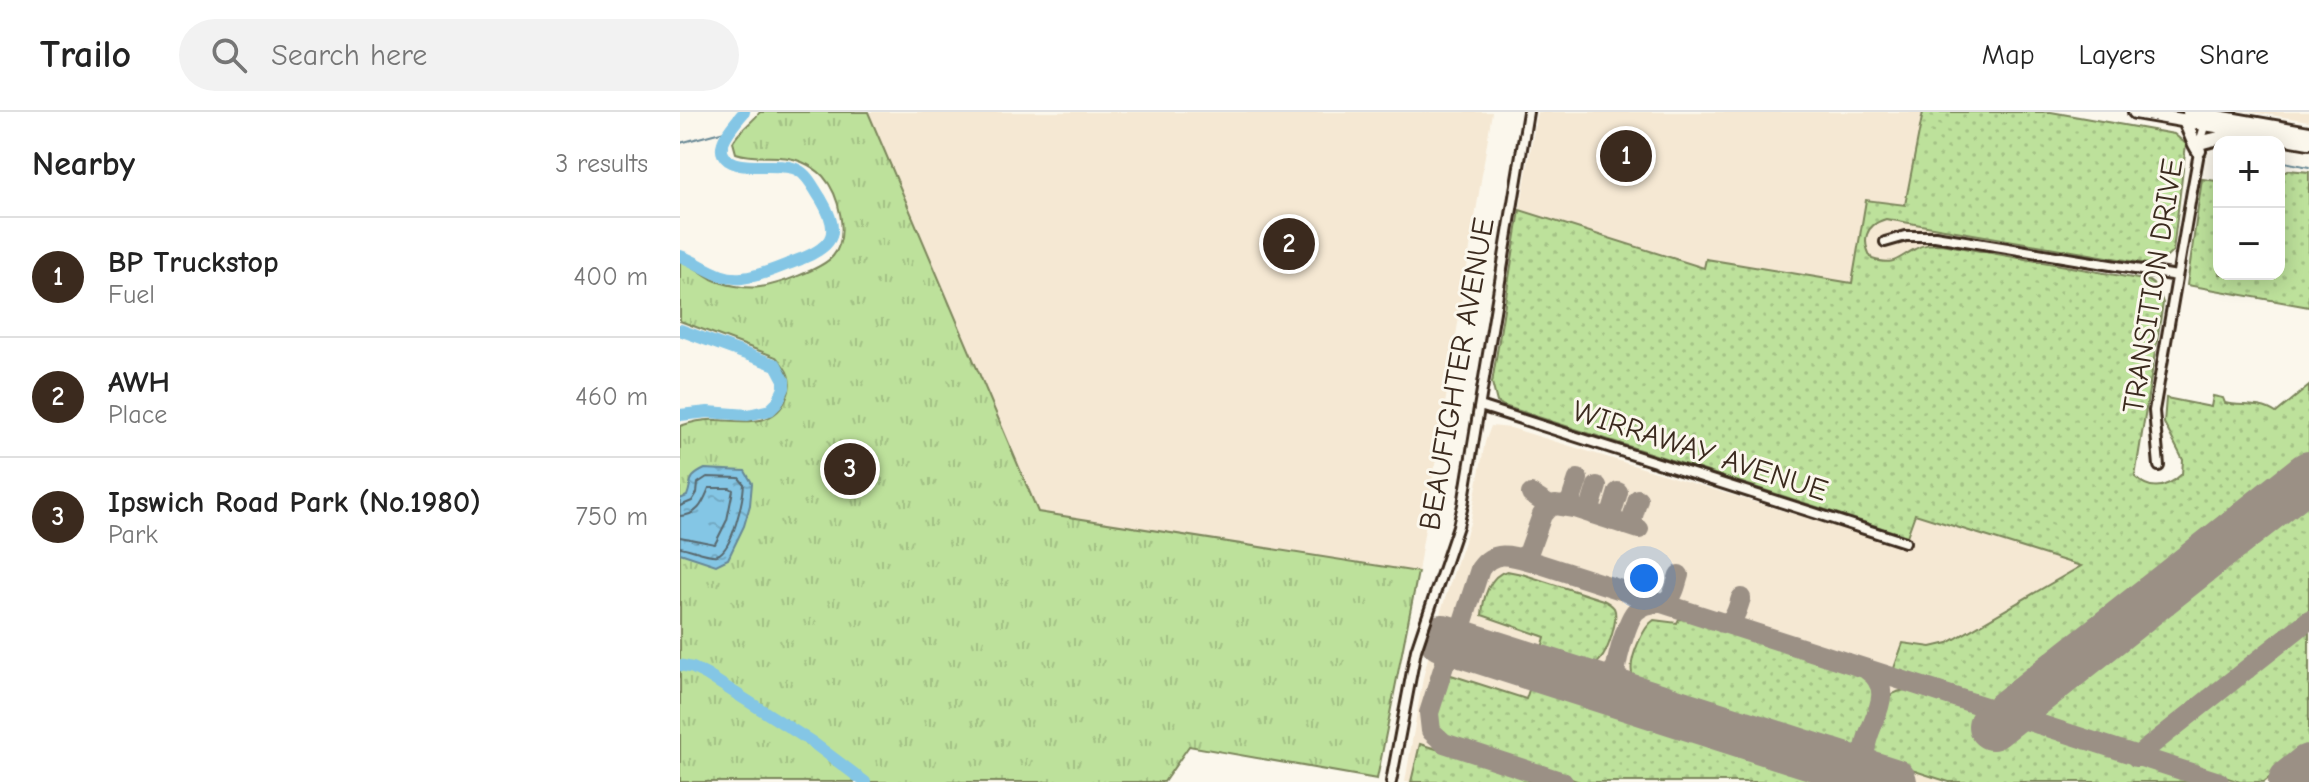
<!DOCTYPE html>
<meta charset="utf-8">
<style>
body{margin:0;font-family:"Comic Neue",sans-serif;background:#f2f2f2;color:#222}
.controls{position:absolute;right:24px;top:24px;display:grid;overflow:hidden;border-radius:16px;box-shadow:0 4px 20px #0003}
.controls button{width:72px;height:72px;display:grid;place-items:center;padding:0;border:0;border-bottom:2px solid #e0e0e0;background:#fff;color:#222;font:40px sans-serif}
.you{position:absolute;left:964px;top:466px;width:28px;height:28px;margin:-20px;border:6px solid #fff;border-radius:50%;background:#1a73e8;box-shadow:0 0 0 12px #1a73e833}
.badge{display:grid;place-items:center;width:52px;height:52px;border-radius:50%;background:#3b2a1e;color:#fff;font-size:26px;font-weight:700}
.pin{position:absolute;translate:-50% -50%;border:4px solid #fff;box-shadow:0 2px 8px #0006}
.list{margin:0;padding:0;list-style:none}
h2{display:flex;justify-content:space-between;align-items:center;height:104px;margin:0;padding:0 32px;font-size:34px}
h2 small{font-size:26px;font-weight:400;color:#767676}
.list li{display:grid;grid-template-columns:52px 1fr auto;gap:24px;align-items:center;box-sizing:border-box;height:120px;padding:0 32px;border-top:2px solid #e0e0e0}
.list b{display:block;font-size:30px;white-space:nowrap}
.list p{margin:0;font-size:26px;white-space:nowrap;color:#767676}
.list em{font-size:26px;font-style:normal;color:#767676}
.icon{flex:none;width:44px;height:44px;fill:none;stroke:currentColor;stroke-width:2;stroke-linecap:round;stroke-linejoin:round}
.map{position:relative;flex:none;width:1629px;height:670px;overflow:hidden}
header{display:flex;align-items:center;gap:48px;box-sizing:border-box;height:112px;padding:0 40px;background:#fff;border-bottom:2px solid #e0e0e0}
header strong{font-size:38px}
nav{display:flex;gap:44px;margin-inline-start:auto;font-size:28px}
.search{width:560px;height:72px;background:#f2f2f2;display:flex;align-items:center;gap:20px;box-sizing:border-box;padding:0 28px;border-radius:44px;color:#767676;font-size:30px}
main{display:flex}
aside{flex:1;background:#fff}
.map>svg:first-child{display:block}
.built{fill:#f5e8d3}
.grass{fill:url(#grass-dots);stroke:#7c865c;stroke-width:2}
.park{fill:url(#park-tufts);stroke:#7c865c;stroke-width:2}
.water{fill:url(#water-ripples);stroke:#678895;stroke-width:2}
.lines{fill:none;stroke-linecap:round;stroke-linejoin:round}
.shore{stroke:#58686e;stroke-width:2}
.stream{stroke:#678895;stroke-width:2}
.river{stroke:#84c6e5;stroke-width:12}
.taxiway{stroke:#9b9085;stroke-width:20}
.runway{stroke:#9b9085;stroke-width:48}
.street-casing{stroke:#3b2a1e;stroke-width:14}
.secondary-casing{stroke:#3b2a1e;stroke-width:18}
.street{stroke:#fbf7ec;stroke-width:8}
.secondary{stroke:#fbf7ec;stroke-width:12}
.labels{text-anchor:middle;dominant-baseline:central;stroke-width:6;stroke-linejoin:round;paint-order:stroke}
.street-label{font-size:30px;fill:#3b2a1e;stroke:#fbf7ec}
</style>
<header>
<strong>Trailo</strong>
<div class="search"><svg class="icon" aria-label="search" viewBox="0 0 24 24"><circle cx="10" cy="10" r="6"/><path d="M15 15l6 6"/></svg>Search here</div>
<nav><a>Map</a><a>Layers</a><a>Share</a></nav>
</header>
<main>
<aside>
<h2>Nearby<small>3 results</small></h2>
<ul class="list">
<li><span class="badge">1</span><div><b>BP Truckstop</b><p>Fuel</p></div><em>400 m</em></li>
<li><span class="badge">2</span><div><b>AWH</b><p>Place</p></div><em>460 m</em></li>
<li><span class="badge">3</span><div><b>Ipswich Road Park (No.1980)</b><p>Park</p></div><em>750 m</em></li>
</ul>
</aside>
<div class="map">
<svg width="1629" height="670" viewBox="0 0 1629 670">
<defs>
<pattern id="grass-dots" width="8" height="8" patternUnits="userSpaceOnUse" patternTransform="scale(2)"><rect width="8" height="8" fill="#bde19b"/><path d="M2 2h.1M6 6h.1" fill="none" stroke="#a3c185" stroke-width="1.8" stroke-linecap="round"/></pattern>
<pattern id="park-tufts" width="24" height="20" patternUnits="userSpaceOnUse" patternTransform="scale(2)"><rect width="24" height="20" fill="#bde19b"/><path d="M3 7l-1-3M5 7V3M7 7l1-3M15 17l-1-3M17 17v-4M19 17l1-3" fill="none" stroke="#a3c185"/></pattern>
<pattern id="water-ripples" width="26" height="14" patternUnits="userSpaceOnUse" patternTransform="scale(2)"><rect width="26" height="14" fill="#84c6e5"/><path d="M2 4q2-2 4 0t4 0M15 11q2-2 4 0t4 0" fill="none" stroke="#73aac4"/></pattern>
</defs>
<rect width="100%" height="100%" fill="#fbf7ec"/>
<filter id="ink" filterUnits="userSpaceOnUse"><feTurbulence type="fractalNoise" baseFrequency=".0125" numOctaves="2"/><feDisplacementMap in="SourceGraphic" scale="16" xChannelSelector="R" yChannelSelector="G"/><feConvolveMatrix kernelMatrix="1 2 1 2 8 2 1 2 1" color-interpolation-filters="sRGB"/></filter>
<g filter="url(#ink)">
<path class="built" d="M188,0H812L738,460L358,400Z
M857,0H1371L1432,10L1402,205L1184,173L1027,147L1024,156L840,98Z
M1571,0H1629V9Z
M1629,274V670H725L743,566L756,514L790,411L805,330L811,314L831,316L1222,435L1234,401L1402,454Z"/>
<path class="grass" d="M1243,0H1371L1494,22L1506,32L1493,139L1485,147L1477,151L1468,152L1206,107C1185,113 1181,129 1192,147C1215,154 1216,147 1235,137C1243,132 1252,132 1261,132L1469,169L1477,175L1483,191L1455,365C1471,380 1487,376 1502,362L1503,348L1484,311L1486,286L1531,295L1533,284L1543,286L1545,291C1562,295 1580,290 1596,301L1629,274V634L1584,670H1560L1365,607L1362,602L1364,594L1398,567L1377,542L1318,588L1311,590L1213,559L1223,531L1251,535L1268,531L1401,454L1235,402L1227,424L824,294L817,290L812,271L840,98L1024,156L1026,147L1172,171L1186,88L1225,93Z
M1599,58L1606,60L1608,58L1629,60V195L1507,173L1522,67L1536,69L1538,59L1539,162H1599Z
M827,459L842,462L923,488C927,490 931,492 934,496C939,506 928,540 920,548C918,551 912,554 909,555L861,540L865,525L802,503C803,487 809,463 827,459Z
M999,507L1010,508L1187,565C1203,584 1188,615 1179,635L1171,639L959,571C957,568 953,564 952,561C949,547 963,515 974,508L997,511Z
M768,562L846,587L851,572L1157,670H900L763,625C747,608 757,580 768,562Z
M1226,578L1299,601L1321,629L1341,614L1517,670H1269L1194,646C1191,634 1203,590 1213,582C1218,579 1220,579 1226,578Z
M740,632L864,670H731Z"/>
<path class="park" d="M80,0H188L358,400L738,460L697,667L509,634L484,670H0V314C12,310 24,307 37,308C64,309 95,316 107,285C114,268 107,257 96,245L0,209V149C12,152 21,161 32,167C44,173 67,177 80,175C97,173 142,157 153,144C170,124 159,82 143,64C138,59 129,53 122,50C102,40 78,49 56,41L53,30C59,18 72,11 80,0Z"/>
<path class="water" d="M25,357L65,359L72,371L70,393L64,414L48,447L36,453L0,441V387L7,384C13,369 6,366 25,357Z"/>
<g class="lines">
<path class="shore" d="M0,394L12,389L17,381L18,371L27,365L59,366L64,372C63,387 53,438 37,443C30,445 9,436 0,435
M0,404C19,403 23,390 29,376H50L53,378L47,408L35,432L0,425"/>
<path class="stream" d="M0,31L52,17
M1599,49L1629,55"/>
<path class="river" d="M0,144C21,151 39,169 62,166C82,164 102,154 121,147C156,133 160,119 141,87C134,77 129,64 118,58C100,48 52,63 43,42C37,30 56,10 64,0
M0,218L96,253L104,268V276L97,291L90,298L68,303L28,300L0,303
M0,553L13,556L27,563L132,630L185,670"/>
<path class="taxiway" d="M851,382L865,391L866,398
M884,393L890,391L898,367
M912,402L910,397L917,374
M933,409L931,403L938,380
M946,413L951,411L958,387
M839,446L848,442L862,403L868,396L875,393L894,396L959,417
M979,491C970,491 962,493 955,500C947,510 932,558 936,569C939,576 943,580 949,584L1014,606
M979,491C994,490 995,475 999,463
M1042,511C1056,510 1057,497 1061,486
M767,544L772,537L783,534L842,551
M852,555C878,562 919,585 936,555
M1187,558C1235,590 1140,645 1215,670
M1093,631L1160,651L1175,648L1186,635
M1456,645L1629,508
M883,670L764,631L751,619L749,601L769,538L779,522L800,457C815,435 836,445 857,451L1539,670"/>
<path class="runway" d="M763,526L1213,670
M1312,614L1629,363
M1612,670L1629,656"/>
<g class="street-casing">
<path id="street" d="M1205,130L1226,124H1255L1497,164
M800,294L1225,430
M1479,354L1474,299L1512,79L1522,24L1527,8
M711,670L736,538L778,414L783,393L848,0"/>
</g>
<g class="secondary-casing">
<path id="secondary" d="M1455,0L1629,30
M1509,0L1629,21
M1504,8C1510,18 1512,29 1519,39
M1520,31C1535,26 1548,26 1561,18"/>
</g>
<use href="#street" class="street"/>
<use href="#secondary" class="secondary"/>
</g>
</g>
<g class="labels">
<g class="street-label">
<text transform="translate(1473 174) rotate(-81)">TRANSITION DRIVE</text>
<text transform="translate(777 262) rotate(-80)">BEAUFIGHTER AVENUE</text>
<text transform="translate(1020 339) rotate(18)">WIRRAWAY AVENUE</text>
</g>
</g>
</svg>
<div class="controls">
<button>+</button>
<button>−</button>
</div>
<div class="you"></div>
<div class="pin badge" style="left:946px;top:44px">1</div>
<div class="pin badge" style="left:609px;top:132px">2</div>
<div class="pin badge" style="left:170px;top:357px">3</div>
</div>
</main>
